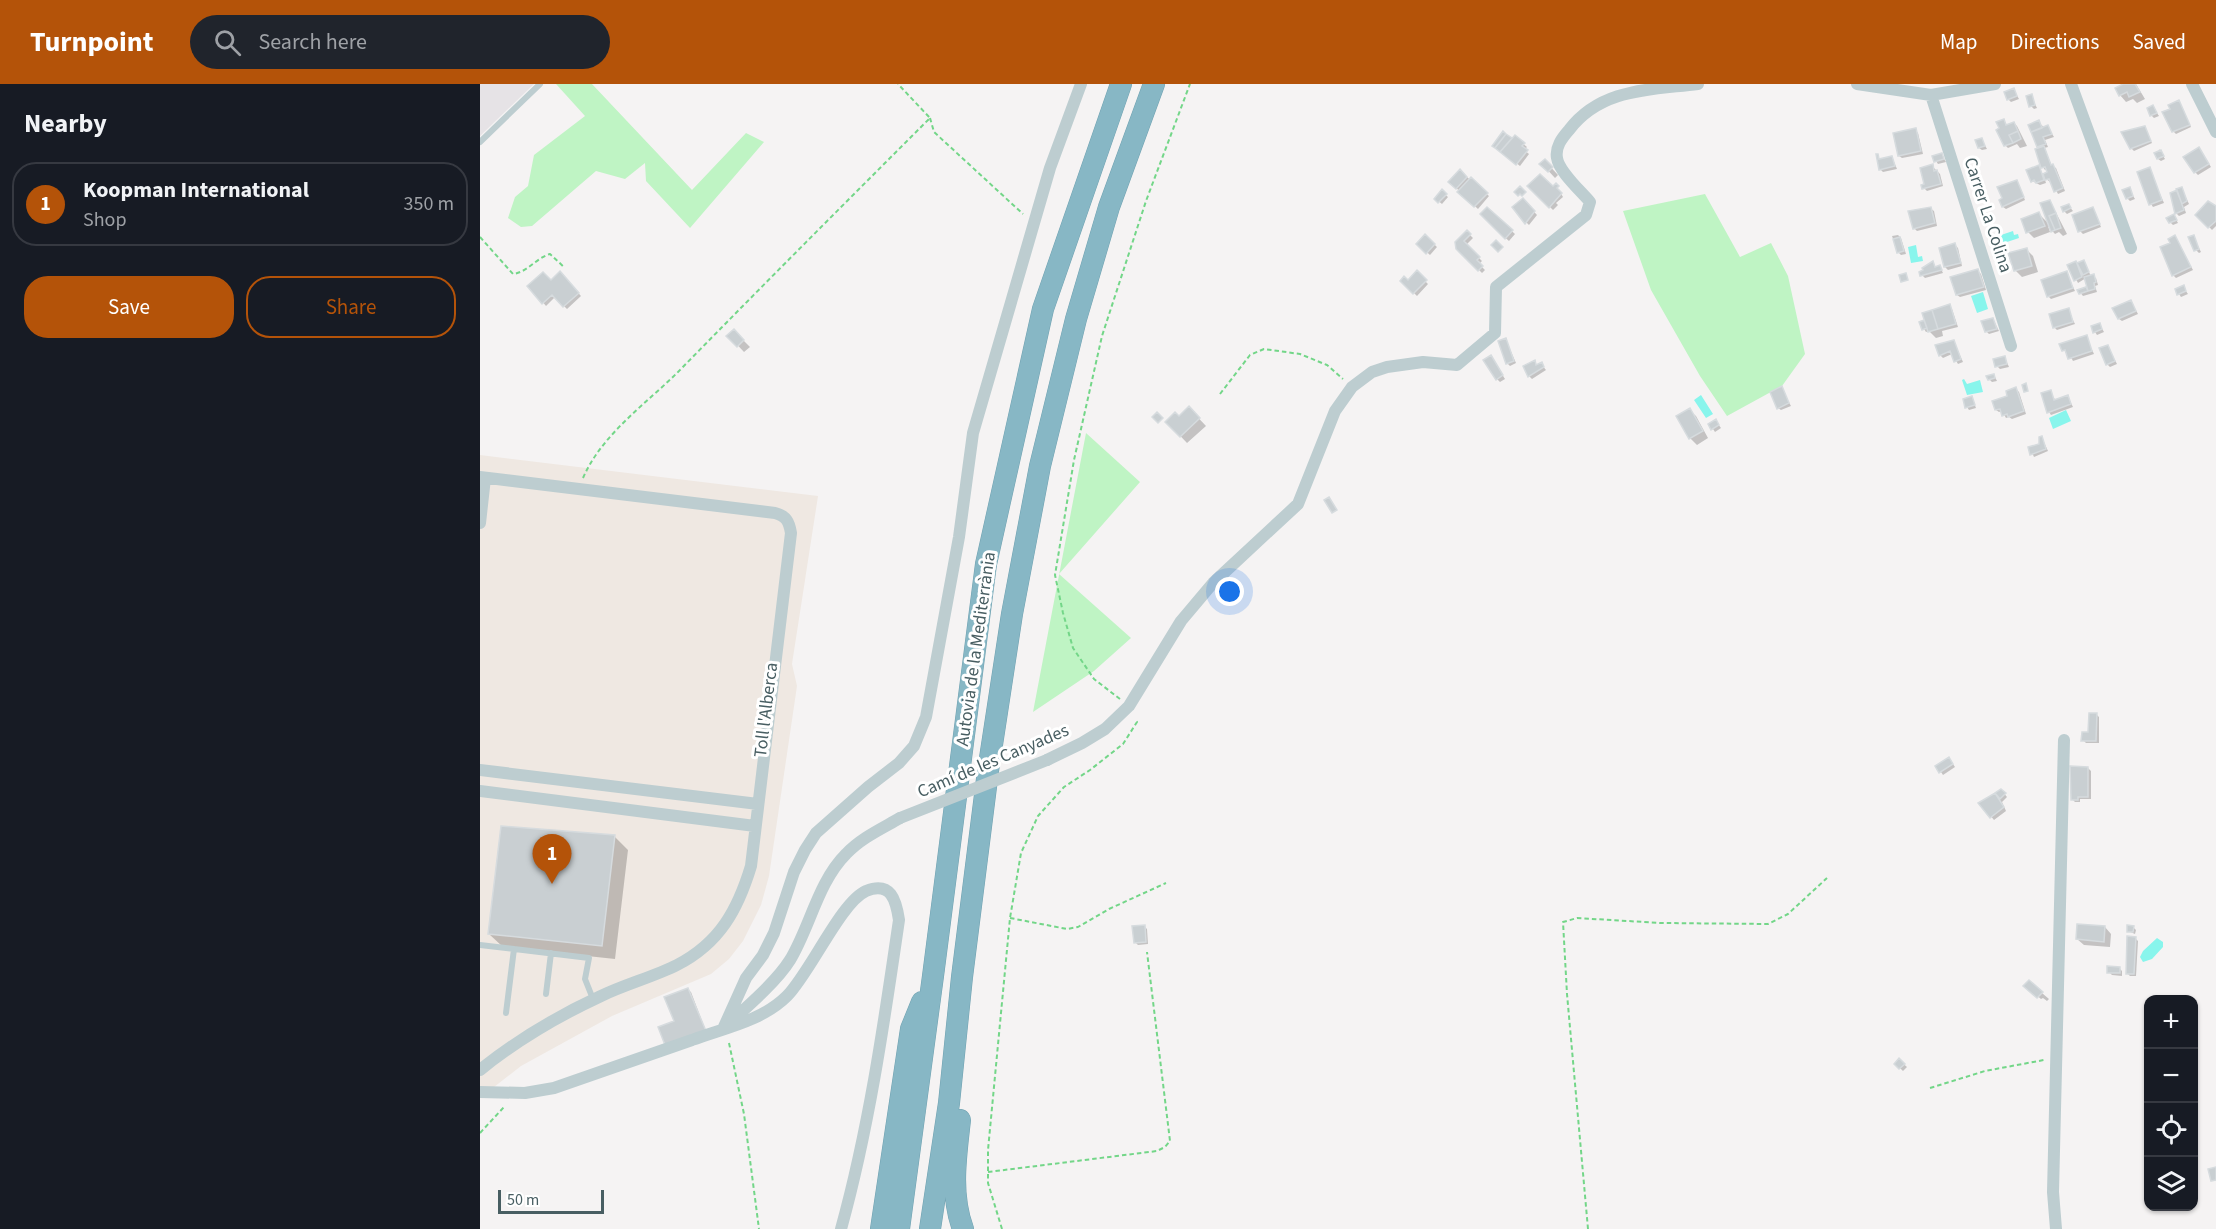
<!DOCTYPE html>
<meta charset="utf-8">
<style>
body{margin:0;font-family:"Source Sans 3",sans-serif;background:#20242c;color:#f1f3f6}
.controls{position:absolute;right:18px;bottom:18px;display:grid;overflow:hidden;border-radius:12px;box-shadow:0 2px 4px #0004}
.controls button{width:54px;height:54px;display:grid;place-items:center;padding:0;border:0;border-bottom:2px solid #363941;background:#171b24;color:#f1f3f6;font:30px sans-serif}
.scale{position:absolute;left:18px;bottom:15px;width:106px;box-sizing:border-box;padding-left:6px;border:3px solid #485e62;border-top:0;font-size:16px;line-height:21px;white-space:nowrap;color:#485e62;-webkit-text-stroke:4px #fff;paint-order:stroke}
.you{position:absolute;left:750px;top:508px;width:21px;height:21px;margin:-15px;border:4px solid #fff;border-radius:50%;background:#1a73e8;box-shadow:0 0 0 9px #1a73e833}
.badge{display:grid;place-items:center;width:39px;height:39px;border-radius:50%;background:#b45309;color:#fff;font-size:20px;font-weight:700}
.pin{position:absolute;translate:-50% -50px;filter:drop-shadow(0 2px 3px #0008)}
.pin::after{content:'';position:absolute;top:32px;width:21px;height:18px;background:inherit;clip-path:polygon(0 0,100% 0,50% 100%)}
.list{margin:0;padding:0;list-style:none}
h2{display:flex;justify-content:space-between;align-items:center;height:78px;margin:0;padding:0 24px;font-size:26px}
h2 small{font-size:20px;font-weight:400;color:#9ea1a6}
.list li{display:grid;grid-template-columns:39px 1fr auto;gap:18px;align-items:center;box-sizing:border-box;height:84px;margin:0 12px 12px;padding:0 12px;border:2px solid #363941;border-radius:24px}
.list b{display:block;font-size:22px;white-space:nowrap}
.list p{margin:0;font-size:20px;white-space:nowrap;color:#9ea1a6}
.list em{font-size:20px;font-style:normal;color:#9ea1a6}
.actions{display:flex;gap:12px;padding:18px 24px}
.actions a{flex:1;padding:14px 0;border:2px solid #b45309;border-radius:24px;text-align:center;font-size:21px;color:#b45309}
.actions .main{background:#b45309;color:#fff}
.icon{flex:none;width:33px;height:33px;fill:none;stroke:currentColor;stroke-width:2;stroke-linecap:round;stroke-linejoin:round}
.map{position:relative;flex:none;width:1736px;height:1145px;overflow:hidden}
header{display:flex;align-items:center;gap:36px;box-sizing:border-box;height:84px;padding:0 30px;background:#b45309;color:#fff}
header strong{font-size:28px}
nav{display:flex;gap:33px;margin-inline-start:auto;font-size:21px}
.search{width:420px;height:54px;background:#20242c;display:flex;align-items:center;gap:15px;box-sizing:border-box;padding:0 21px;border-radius:33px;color:#9ea1a6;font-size:22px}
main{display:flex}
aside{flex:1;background:#171b24}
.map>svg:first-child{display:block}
.commercial{fill:#efe8e2}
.education{fill:#e6e3e6}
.green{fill:#bff4c4}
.water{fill:#88f5ec}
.shadow{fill:#0003}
.building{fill:#c9cfd2;stroke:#d6dbde;stroke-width:1.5}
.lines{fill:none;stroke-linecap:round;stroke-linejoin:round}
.highway-casing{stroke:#71a2b1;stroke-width:22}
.path{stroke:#73d688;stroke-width:2;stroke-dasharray:4.5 3;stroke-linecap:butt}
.lane{stroke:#bdcdd0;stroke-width:6}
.street{stroke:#bdcdd0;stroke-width:12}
.highway{stroke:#87b7c5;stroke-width:21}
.street-bridge{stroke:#bdcdd0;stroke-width:12}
.labels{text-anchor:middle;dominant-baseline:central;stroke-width:6;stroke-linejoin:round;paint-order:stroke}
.street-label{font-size:18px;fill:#485e62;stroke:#fff}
</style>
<header>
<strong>Turnpoint</strong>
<div class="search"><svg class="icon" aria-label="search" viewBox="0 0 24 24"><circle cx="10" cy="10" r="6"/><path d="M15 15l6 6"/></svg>Search here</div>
<nav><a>Map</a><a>Directions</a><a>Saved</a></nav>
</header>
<main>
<aside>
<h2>Nearby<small></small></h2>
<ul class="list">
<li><span class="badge">1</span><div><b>Koopman International</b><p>Shop</p></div><em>350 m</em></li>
</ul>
<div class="actions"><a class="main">Save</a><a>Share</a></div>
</aside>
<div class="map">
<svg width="1736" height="1145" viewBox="0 0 1736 1145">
<rect width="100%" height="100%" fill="#f5f3f3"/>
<path class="commercial" d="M0,371L338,412L312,580L317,602L289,792L281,821L263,857L249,875L231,890L132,932L41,982L0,1014Z"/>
<path class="education" d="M0,0H54L0,52Z"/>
<path class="green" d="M76,0H112L212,106L266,49L284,58L210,144L166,97L165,79L145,95L116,87L52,142L41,143L28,134L35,113L48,102L54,71L105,32Z
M1225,110L1260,173L1291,159L1308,192L1325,270L1302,302L1247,332L1220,292L1171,206L1143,127Z
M606,349L660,398L579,490L651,554L614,587L553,628Z"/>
<path class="water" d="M1533,147L1534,151L1538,150L1539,154L1518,161L1515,153Z
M1436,161L1438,173L1442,172L1443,177L1431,179L1428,163Z
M1503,208L1508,225L1497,229L1491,212Z
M1484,295L1487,300L1500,296L1503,308L1487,311L1482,296Z
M1221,311L1233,330L1226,334L1214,316Z
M1586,326L1591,337L1573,345L1569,334Z
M1677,854L1683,858V863L1672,875L1663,878L1660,873L1663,867Z"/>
<path class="shadow" d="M1645,0H1656L1665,15L1657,19L1653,15L1646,18L1640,11Z
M1534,6L1539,15L1531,18L1528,15Z
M1551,12L1557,24L1554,25L1551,22Z
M1699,18L1711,43L1696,50L1693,47L1692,26Z
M1673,23L1679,32L1674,34L1671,31Z
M1524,37L1528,42L1534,39L1537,42L1547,62L1540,64L1537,60L1528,64L1525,61Z
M1558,38L1565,44L1568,43L1574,53L1565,56L1568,63L1564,64L1572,82L1576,84L1585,107L1578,110L1572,98H1570L1564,93L1566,99L1560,101L1552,97L1558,83L1563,91L1569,89L1568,85L1565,86L1563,83L1560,65L1558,63Z
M1664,43L1672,59L1654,67L1651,64Z
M1435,46L1438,49L1443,70L1422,74L1419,72Z
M1023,49L1032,56L1035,53L1047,63L1044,66L1049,70L1040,82L1017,64Z
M1502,56L1507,65L1502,66L1499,64Z
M1679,65L1685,75L1681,77L1678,75Z
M1721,67L1731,83L1718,91L1715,88Z
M1461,70L1466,78L1458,80L1456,77Z
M1412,73L1417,85L1403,88L1400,85Z
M1065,77L1078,91L1075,94L1062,80Z
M1452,82L1460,90L1463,102L1447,107L1444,104Z
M1669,85L1684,119L1673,123L1671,120Z
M980,87L1009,112L998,125L970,98Z
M1537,98L1545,116L1526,125L1523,123Z
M1076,101L1083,113L1076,119L1078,121L1073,126L1049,102L1073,104Z
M1649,105L1655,115L1650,117L1647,114Z
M1702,105L1709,120L1704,123L1706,129L1699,132L1696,129Z
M962,108L968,113L962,120L956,115Z
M1043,116L1057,131L1049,141L1042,134Z
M1570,117L1587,150L1583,152L1579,148L1575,150L1568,142L1570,148L1554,154L1548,148L1559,130L1570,141Z
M1588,121L1593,127L1587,130L1584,127Z
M1736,124V142L1732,146L1718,131Z
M1007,125L1035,150L1029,157L1009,139Z
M1451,125L1454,127L1457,142L1437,147L1434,144Z
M1613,125L1621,143L1603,150L1600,147Z
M1694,132L1698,139L1693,141L1690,138Z
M987,148L993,154L986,161L1002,177L999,180L1005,186L1002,189L977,164Z
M1418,151L1421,154L1426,170L1421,171L1418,168L1412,152Z
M945,152L957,163L950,171L938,160Z
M1713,152L1721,168L1719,169L1716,166Z
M1695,153L1713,186L1696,194L1693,191L1692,160Z
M1475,161L1478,164L1482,182L1468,186L1465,183L1461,165Z
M1546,165L1553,172L1558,188L1542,193L1535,186Z
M1603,177L1611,192L1616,194L1618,201L1615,202L1617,208L1603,212L1599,207L1609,203L1606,194L1598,199L1589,182Z
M1453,179L1456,184L1460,183L1463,189L1445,194L1442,191Z
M1498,187L1501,190L1506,206L1480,213L1477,211Z
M80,189L101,212L87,225L75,213L66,222L49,202L71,198Z
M937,189L948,200L937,212L922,197L928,198Z
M1586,189L1595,207L1571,215L1568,212Z
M1703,203L1708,210L1701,213L1699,210Z
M1651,217L1658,230L1642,237L1639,235Z
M1470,222L1472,225L1478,243L1462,247L1463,252L1456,254L1449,247L1446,248L1444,245Z
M1588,226L1595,240L1577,246L1574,243Z
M1513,235L1519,247L1509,250L1506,247Z
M1620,241L1624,248L1617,251L1615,248Z
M254,247L270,263L264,268L249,252Z
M1606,253L1614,270L1593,277L1588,268L1583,266Z
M1026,256L1036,279L1030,282L1027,279Z
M1474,258L1483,278L1478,280L1472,270L1463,274L1460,271Z
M1628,263L1637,280L1630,283L1627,280Z
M1525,274L1529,283L1520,285L1517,282Z
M1013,276L1025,295L1020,298L1017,295Z
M1054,278L1058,282L1061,280L1066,286L1052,295L1049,292Z
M1514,291L1517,297L1512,298L1509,295Z
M1301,304L1311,322L1301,326L1298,324Z
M1536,305L1539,308L1546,330L1532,335L1529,333L1526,334L1522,327L1519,328L1516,326Z
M1570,308L1576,317L1588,313L1593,323L1571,331L1569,328Z
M1492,314L1496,324L1489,326L1487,323Z
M709,324L726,342L707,359L687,338L699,334Z
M1209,326L1216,332L1228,354L1217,361L1210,354Z
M1238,340L1241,344L1235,348L1233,345Z
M1562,354L1568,367L1554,373L1550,364L1561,361Z
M1616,630L1619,633V659H1606L1603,656L1609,650Z
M1471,677L1475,683L1463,691L1457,682Z
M1608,684L1611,687V715H1600V718H1595L1592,715Z
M1521,706L1527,713L1522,718L1526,727L1514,736L1500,719Z
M134,752L148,766L135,875L23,863L9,850Z
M664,842L667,845L668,860L658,861L655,858Z
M1625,843L1631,850L1630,863L1604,861L1597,855Z
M1653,843L1656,846L1655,850L1648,847Z
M1655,854L1658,857L1656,892H1650L1647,889Z
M1640,885L1642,887V892L1632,891L1629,888Z
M1549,898L1569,915L1567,917L1563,914L1561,915L1546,902Z
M208,906L211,908L227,950L196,938Z
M1419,976L1427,983L1423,987L1416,980Z
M1714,1049L1716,1066H1714Z
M1714,1076L1716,1078V1091H1714Z"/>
<path class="building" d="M1643,0H1655L1660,8L1649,13L1647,8L1639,12L1635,4Z
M1534,4L1537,12L1527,16L1524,8Z
M1552,10L1555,21L1549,23L1546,12Z
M1699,16L1710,41L1692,48L1682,28L1690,25L1688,21Z
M1673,21L1677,29L1670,32L1667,24Z
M1524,35L1526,41L1534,38L1538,47L1529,51L1533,59L1524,62L1516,46L1519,44L1516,38Z
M1559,36L1562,44L1551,48L1548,41Z
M1568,41L1572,50L1563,53L1566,60L1557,63L1551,48Z
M1665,42L1671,57L1650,65L1641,48Z
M1436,44L1441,67L1418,72L1413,49Z
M1023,47L1026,50L1015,64L1012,62Z
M1538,47L1541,55L1533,59L1529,51Z
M1026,50L1032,54L1020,68L1015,64Z
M1035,51L1045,59L1042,62L1048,66L1036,81L1020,68Z
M1502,54L1505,62L1498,64L1495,56Z
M1564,62L1571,81L1573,80L1583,104L1574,108L1569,95L1565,96L1563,90L1567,88L1565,83L1561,84L1555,65Z
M1719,63L1729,80L1714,89L1703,73Z
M1681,66L1684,72L1677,75L1674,69Z
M1462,69L1464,75L1454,78L1452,72Z
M1396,70H1398L1399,75L1412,72L1415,82L1399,86Z
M1065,75L1073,83L1068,88L1059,80Z
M1453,80L1454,87L1457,86L1461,100L1442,105L1441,101L1444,100L1440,84Z
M1559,81L1564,96L1556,99L1554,96L1551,98L1546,86Z
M1670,83L1682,116L1669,121L1657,88Z
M980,85L987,93L976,105L968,98Z
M1060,90L1073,102L1076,99L1079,102L1077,104L1082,109L1069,124L1047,102Z
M991,93L1008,109L994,123L977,108Z
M1537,96L1544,113L1522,123L1519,116L1522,114L1517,103Z
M1040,102L1046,108L1042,112L1040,110L1038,112L1034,108Z
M1650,103L1653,112L1646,115L1642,106Z
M1702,103L1707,117L1702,120L1696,105Z
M962,105L967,110L958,119L954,115Z
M1697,106L1704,126L1695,130L1690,109Z
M1043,114L1055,127L1045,140L1032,123Z
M1570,116L1576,129L1569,132L1575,146L1571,148L1560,119Z
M1728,117L1736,122V137L1728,144L1715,131Z
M1589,120L1591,124L1583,128L1581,123Z
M1007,123L1033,146L1025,155L1000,130Z
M1451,123L1455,139L1433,145L1428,127Z
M1613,123L1620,140L1598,148L1592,131Z
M1559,128L1565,142L1546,149L1541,135Z
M1576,129L1581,144L1575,146L1569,132Z
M1694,130L1697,136L1689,139L1686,134Z
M987,146L991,150L984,157L1000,173L997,176L1003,182L998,187L976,165L975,158Z
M945,150L955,160L946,170L936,160Z
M1695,151L1711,183L1692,192L1680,163L1690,159L1688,155Z
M1714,151L1719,165L1714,167L1708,153Z
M1420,153L1424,167L1417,169L1413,155Z
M1016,156L1023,163L1018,168L1011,161Z
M1475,159L1481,179L1464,183L1459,164Z
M1547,164L1552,182L1534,187L1528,169Z
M1604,176L1609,188L1603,191L1597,179Z
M1453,177L1455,183L1460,181L1462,186L1440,192L1439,188L1443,186L1442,184Z
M1596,177L1602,193L1594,197L1587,181Z
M1498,185L1504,203L1476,211L1470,193Z
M937,186L947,196L933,210L920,197L924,192L928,196Z
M80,187L99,209L83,223L72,211L62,220L47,202L63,188L71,196Z
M1587,187L1593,204L1567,213L1561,196Z
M1426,189L1428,196L1421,198L1419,191Z
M1614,190L1616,198L1614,199L1615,205L1608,207L1604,193Z
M1704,201L1706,207L1697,211L1695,205Z
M1606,203L1608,207L1599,210L1597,206Z
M1651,216L1656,227L1638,235L1632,224Z
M1470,220L1476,240L1458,245L1452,226Z
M1589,224L1593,238L1573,244L1569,230Z
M1452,226L1458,245L1448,248L1442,229Z
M1513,234L1517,245L1505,248L1501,237Z
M1444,236L1447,244L1442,246L1439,238Z
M1620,239L1622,245L1613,249L1611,242Z
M254,245L264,256L257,263L246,252Z
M1607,251L1612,267L1588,275L1585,266L1582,267L1579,260Z
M1026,254L1034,277L1026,280L1018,257Z
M1474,256L1481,275L1474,278L1470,267L1459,272L1455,261Z
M1628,261L1635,277L1626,281L1619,264Z
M1011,271L1023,291L1016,296L1003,276Z
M1525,272L1527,280L1515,283L1513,275Z
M1055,276L1056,281L1062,278L1064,283L1048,293L1043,282Z
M1514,290L1515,294L1508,296L1506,292Z
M1546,299L1548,307L1544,308L1542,301Z
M1302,302L1309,319L1297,325L1290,308Z
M1536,303L1544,327L1528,333L1527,330L1522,332L1520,325L1515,326L1512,317L1527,312L1526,307Z
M1571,306L1574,316L1588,311L1591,320L1567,329L1561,309Z
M1492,312L1495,321L1485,324L1483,315Z
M709,322L720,334L700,353L685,338L695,328L699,332Z
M1210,324L1223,347L1209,355L1196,332Z
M677,328L683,334L678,339L672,333Z
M1236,335L1239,341L1231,346L1228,340Z
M1562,352L1566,365L1550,371L1548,363L1559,360V353Z
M849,413L857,426L852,429L844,416Z
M1609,629H1617L1616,657H1601L1602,648H1608Z
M1469,673L1473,680L1459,689L1455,682Z
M1590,682L1608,683V713H1598V716H1591Z
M1521,705L1526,709L1520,715L1515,709Z
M1515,709L1524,723L1510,734L1498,719Z
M21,742L135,751L122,862L8,850Z
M1597,840L1625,842L1624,858L1596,855Z
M665,841L666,858L654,859L652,842Z
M1647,841L1654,842L1653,848H1647Z
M1647,852L1656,853L1654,890H1646Z
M1627,882L1640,883V889H1627Z
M1549,896L1563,908L1557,914L1543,902Z
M208,904L226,947L185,961L178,943L194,937L184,913Z
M1419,974L1425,980L1419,985L1414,980Z
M1736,1083V1096L1731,1097L1728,1085Z"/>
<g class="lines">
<g class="highway-casing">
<path id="highway" d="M480,1036C476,1072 470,1110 483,1145
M401,1145L431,945L442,918
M419,1145L453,892L506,480L563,225L641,0
M450,1145L469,1019L482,893L508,687L532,530L560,382L596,235L629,123L674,0"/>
</g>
<path class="path" d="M450,34L454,48L543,130
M0,153L33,190C48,188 56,174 70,170L85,184
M740,310L770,271L784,265L820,270L847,281L863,295
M103,394C122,350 166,320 199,287C282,202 366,118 450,34L418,0
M640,615L614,595L593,564L583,529L575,491L594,376L622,252L666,117L710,0
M530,834L587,845L598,843L629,825L686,799
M249,959L264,1030L279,1145
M1450,1004L1505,987L1564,976
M0,1049L24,1023
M508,1088L677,1067L685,1063L690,1057L667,868
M522,1145L508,1099V1066L530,834L541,769L558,732L584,703L610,686L643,660L657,638L655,636
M1108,1145L1087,910L1083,838L1097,834L1181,839L1288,840L1308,830L1347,794"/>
<path class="lane" d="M0,58L60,0
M0,861L109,874L105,895L113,915
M66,910L71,869
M26,929L34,865"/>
<path class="street" d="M1377,0L1451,11L1515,0
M1591,0L1651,164
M1712,0L1736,48
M1451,11L1531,262
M0,393L295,429C306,432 309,437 311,449L271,782C258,825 240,859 197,881C173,893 146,900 121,912C78,932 37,956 0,986
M0,439L5,394
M567,676L602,659L625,645L649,622L701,537L733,499L818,420L855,327L872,303L892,288L907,283L943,278L977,281L1015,249L1016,203L1106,131L1110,118C1101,107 1079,88 1077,74C1075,63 1082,54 1089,46C1121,4 1170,6 1218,0
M0,686L278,720
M0,707L275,742
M248,940C267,923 297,897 310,876C330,843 338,798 366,770C381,754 401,745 420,734
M243,945L266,894L283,871L294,849L314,788L325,766L336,749L388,703L419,679L434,662L446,633L479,453L493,349L570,84L601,0
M0,1008L45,1009L74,1004C120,988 166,972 212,956C244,944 282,937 307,912C330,889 361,818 386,807C411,797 416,816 419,836C404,939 389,1044 361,1145
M1576,1145L1573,1108L1584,656"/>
<use href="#highway" class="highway"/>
<path class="street-bridge" d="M420,734L567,676"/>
</g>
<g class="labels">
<g class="street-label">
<text transform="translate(1508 131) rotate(72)">Carrer La Colina</text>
<text transform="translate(496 565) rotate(-82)">Autovia de la Mediterrània</text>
<text transform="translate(286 626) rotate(-83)">Toll l'Alberca</text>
<text transform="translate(513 677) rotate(-23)">Camí de les Canyades</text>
</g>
</g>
</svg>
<div class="controls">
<button>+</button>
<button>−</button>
<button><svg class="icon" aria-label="locate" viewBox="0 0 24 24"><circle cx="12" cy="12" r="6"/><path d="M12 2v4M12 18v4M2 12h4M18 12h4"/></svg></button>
<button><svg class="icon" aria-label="layers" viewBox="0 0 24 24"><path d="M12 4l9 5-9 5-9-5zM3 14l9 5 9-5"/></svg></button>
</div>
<div class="scale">50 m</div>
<div class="you"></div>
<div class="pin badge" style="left:72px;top:800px">1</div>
</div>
</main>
